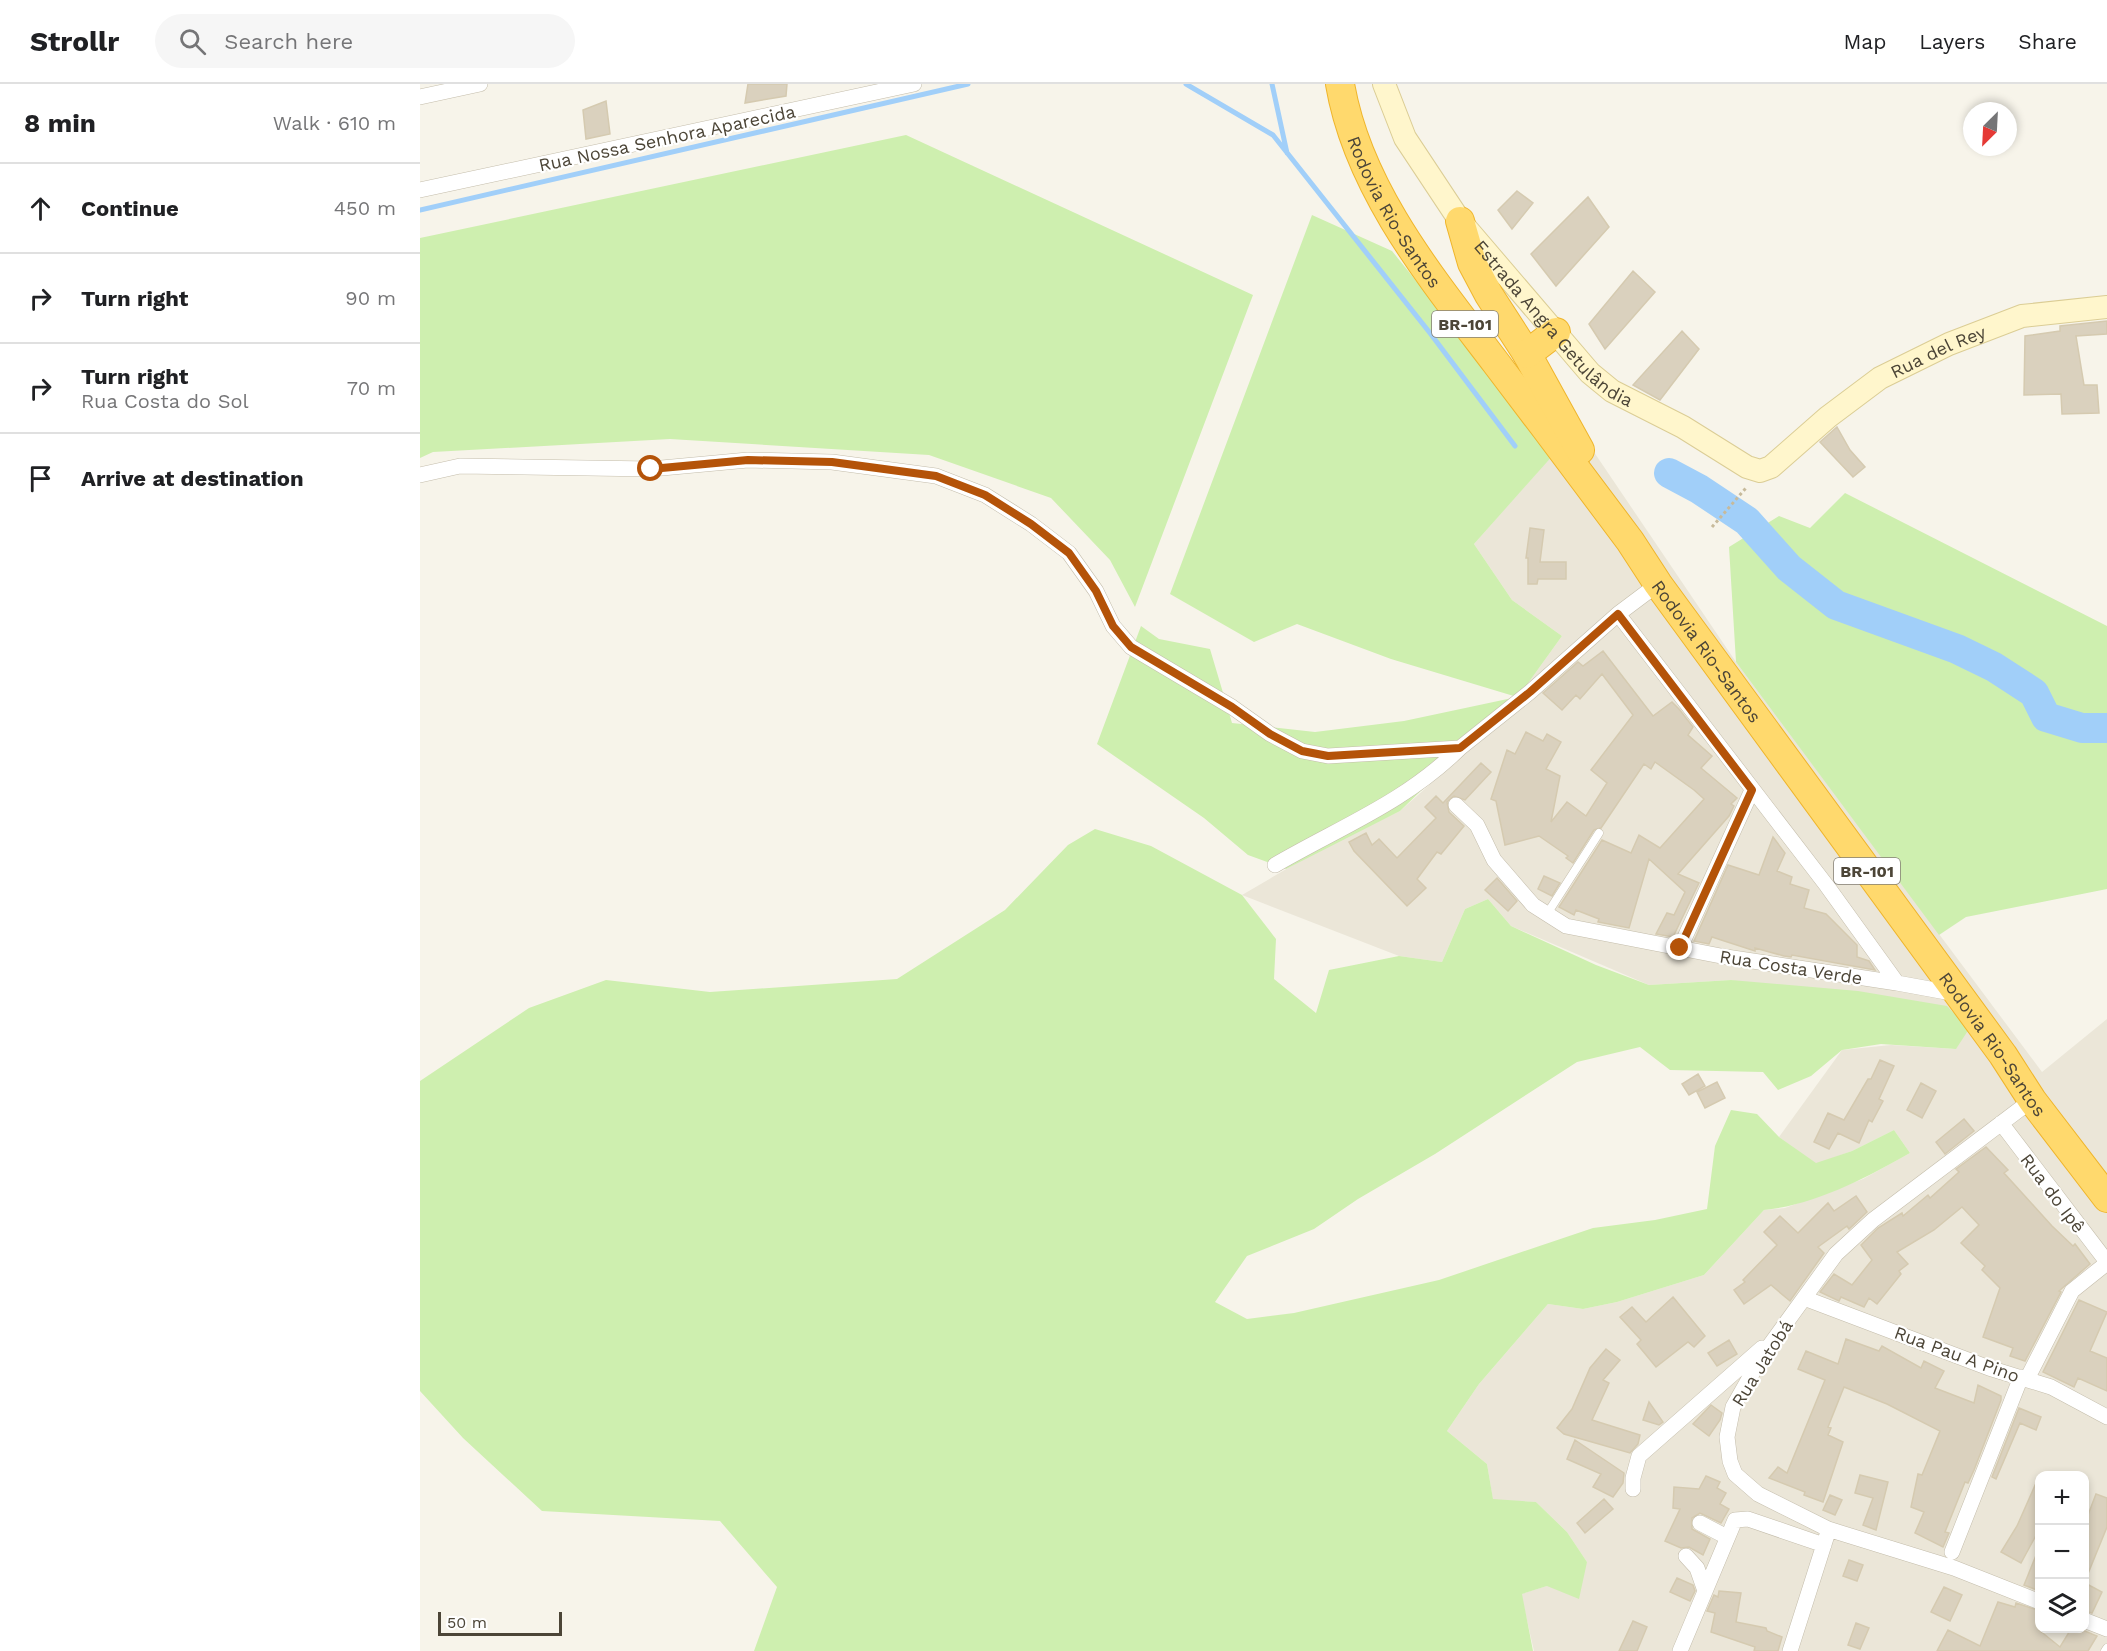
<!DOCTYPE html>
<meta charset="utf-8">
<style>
body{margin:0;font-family:"Work Sans",sans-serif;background:#f6f6f6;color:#202124}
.controls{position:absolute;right:18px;bottom:18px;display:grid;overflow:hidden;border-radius:12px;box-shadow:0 3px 9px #0003}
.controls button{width:54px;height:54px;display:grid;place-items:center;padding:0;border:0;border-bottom:2px solid #e0e0e0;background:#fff;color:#202124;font:30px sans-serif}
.compass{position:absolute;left:1543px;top:18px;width:54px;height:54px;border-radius:50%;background:#fff;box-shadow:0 3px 9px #0003;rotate:204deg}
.scale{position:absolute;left:18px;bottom:15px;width:124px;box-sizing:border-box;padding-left:6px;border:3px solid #4c4537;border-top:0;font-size:16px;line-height:21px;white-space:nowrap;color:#4c4537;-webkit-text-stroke:4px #fff;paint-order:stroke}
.stop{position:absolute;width:18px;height:18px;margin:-14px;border:4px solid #b45309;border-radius:50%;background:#fff}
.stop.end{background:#b45309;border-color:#fff;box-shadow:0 2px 6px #0008}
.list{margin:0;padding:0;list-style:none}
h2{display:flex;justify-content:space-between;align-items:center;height:78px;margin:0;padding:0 24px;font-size:26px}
h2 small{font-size:20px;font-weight:400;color:#757577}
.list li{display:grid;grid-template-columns:39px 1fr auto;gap:18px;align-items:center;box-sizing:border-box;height:90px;padding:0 24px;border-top:2px solid #e0e0e0}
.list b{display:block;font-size:22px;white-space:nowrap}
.list p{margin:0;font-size:20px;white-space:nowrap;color:#757577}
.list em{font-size:20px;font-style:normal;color:#757577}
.icon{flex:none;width:33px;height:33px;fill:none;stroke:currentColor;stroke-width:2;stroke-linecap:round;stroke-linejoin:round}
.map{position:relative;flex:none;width:1687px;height:1567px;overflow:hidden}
header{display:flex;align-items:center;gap:36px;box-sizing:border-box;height:84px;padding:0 30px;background:#fff;border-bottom:2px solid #e0e0e0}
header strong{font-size:28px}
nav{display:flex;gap:33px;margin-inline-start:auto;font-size:21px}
.search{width:420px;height:54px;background:#f6f6f6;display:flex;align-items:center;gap:15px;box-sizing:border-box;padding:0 21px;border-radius:33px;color:#757577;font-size:22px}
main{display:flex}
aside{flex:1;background:#fff}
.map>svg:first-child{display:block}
.residential{fill:#ebe6d8;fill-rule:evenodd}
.green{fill:#ceefaf}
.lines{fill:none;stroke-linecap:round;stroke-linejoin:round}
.stream{stroke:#a1cff9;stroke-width:5}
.river{stroke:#a1cff9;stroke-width:30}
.building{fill:#dad1be;stroke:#d5cab0;stroke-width:1.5}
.lane-casing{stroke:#c4bdab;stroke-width:9}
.street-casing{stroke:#c4bdab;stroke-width:16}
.secondary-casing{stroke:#dbcd95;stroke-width:24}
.highway-casing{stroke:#efb52c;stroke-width:30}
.path{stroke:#c7ba9b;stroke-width:3;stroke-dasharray:3 3;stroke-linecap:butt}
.lane{stroke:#fff;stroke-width:8}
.street{stroke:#fff;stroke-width:15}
.secondary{stroke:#fff6cc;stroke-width:22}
.highway{stroke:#ffd96d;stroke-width:28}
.route{stroke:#b45309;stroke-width:8}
.labels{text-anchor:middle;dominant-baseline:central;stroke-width:4.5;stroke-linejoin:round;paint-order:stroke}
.shield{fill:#fff;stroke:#827d73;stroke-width:1.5}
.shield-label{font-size:16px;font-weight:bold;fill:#4c4537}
.street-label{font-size:18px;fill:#4c4537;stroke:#fff}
</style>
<header>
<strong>Strollr</strong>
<div class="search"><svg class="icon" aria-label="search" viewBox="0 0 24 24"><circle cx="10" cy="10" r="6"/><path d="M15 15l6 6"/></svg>Search here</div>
<nav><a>Map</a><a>Layers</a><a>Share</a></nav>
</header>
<main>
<aside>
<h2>8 min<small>Walk · 610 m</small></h2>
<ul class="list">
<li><svg class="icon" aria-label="ahead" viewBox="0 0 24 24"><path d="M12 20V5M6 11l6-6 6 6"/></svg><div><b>Continue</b></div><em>450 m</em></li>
<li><svg class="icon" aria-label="right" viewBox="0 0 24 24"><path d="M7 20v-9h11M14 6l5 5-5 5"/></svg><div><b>Turn right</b></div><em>90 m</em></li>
<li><svg class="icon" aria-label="right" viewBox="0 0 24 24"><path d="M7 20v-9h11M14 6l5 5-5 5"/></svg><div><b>Turn right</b><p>Rua Costa do Sol</p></div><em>70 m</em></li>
<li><svg class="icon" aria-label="arrive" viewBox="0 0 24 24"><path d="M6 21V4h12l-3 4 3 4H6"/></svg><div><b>Arrive at destination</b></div></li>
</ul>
</aside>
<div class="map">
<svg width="1687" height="1567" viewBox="0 0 1687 1567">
<rect width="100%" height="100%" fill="#f7f4ea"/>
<path class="residential" d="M1157,343L1316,578L1622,988L1687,935V1567H1114L1101,1510L1127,1502L1167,1478L1147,1448L1116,1418L1073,1416L1067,1380L1027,1347L1059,1300L1128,1220L1163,1225L1197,1218L1284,1191L1344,1126L1365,1124L1443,1095L1490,1069L1474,1046L1432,1067L1396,1080L1359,1053L1422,966L1471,961L1536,965L1311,896L1229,901L1091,842L1068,815L1045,825L1022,878L979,872L822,811L892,770L980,727L1080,638L1142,552L1092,516L1054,460ZM1620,1392H1664V1544H1620Z"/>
<path class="green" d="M486,51L833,211L715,523L690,476L631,414L509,371L250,355L13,368L0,374V154Z
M892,131L972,167L1135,369L1054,460L1092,516L1142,552L1098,613L980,727L866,785L828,771L784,734L677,660L721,542L739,555L790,565L812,639L895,648L984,637L1097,613L971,575L877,540L834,558L750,510Z
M1425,409L1687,542V805L1546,833L1519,851L1316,578L1309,463L1359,432L1390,444Z
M675,745L731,762L822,811L856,855L854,895L896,929L909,886L979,872L1022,878L1045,825L1068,815L1091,842L1176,881L1229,901L1311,896L1438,907L1527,922L1549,945L1536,965L1461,960L1422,966L1391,992L1358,1006L1343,988L1250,986L1220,963L1157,978L1015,1070L938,1115L894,1145L827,1172L795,1218L827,1235L874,1229L1019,1196L1173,1144L1235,1136L1287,1125L1295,1062L1311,1026L1337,1030L1359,1053L1396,1079L1432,1067L1474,1046L1490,1069C1446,1094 1395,1121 1344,1126L1284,1191L1197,1218L1163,1225L1128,1220L1059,1300L1027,1347L1067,1380L1073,1415L1116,1418L1147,1448L1167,1478L1159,1515L1127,1502L1102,1510L1113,1567H334L357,1503L300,1437L122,1427L43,1354L0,1307V997L109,924L186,896L290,908L477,895L585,826L648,761Z"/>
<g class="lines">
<path class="stream" d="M766,0L853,51L1010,249L1095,362
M852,0L867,69
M0,126L548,0"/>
<path class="river" d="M1249,389L1279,405L1327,437L1369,484L1416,521L1537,565L1574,583L1614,609L1626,633L1662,644H1687"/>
</g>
<path class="building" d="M328,0H367L366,12L325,19Z
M186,17L190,50L166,55L163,26Z
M1097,107L1113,119L1092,145L1078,126Z
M1168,113L1189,143L1136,202L1111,170Z
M1213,187L1235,208L1185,265L1169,240Z
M1687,237V250L1656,252L1664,301H1677L1679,329L1642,330L1641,310L1604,311L1605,252L1640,247V242Z
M1262,247L1279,265L1240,316L1213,301Z
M1417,343L1430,366L1445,383L1433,393L1400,358Z
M1110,444L1124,446L1120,478H1146V495H1118L1117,500H1108V474H1106Z
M1183,567L1233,632L1252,618L1259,625L1273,643L1268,651L1292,672L1281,684L1317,714L1311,720L1314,722L1309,732L1258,790L1279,799L1253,853L1236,850L1247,829L1254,831L1265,808L1229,775L1209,844L1178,838L1179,835L1156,826L1154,831L1139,823L1182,756L1211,769L1219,751L1240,764L1284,715L1274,706L1235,678L1231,685L1224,680L1181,744L1174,746L1153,779L1146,774L1148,772L1119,752L1085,761L1076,717L1071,715L1087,666L1095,670L1106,648L1123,657L1127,650L1141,658L1126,685L1140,692L1131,738L1147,718L1166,732L1187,699L1171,686L1213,631L1182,590L1160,615L1156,611L1142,626L1123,609L1158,578L1163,582Z
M1061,679L1071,688L1045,716L1034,712L1027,718L1029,728L1044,742L1021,770L1017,768L997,795L1006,804L987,822L934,767L929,758L946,749L952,761L959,755L977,774L1016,734L1005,723L1016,712L1023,719Z
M1353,753L1365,769L1357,787L1372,793L1370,800L1389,806L1384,824L1406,830L1437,861V873L1449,877L1455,886L1372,871L1371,873L1364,872L1335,864V867L1292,853L1289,860L1274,857L1308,781L1339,791Z
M1124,792L1140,799L1132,812L1118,805Z
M1077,794L1097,817L1088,827L1065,806Z
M1460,976L1474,982L1459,1015L1463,1017L1452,1038L1449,1036L1439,1059L1418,1049L1409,1065L1394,1058L1408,1029L1424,1036L1448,995H1451Z
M1278,990L1285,1002L1269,1011L1262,1000Z
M1297,998L1305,1014L1285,1024L1277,1008Z
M1501,999L1516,1007L1502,1034L1487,1026Z
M1544,1035L1554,1047L1525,1070L1516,1058Z
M1566,1063L1588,1086L1584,1089L1632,1142L1653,1162L1655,1160L1670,1180L1639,1207L1641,1208L1605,1277L1590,1272L1593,1264L1563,1253L1580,1204L1562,1186L1565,1182L1541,1159L1559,1141L1542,1123L1514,1146L1477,1168L1488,1180L1479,1187L1481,1190L1457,1220L1449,1214L1444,1223L1421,1213L1419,1217L1400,1208L1414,1190L1432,1201L1452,1176L1441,1161L1458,1144L1482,1129L1483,1132L1508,1111L1510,1114L1539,1088L1536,1085Z
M1436,1112L1447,1128L1429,1145L1427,1142L1398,1163L1404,1169L1370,1217L1351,1201L1324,1220L1314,1206L1325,1198L1323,1196L1357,1161L1344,1148L1360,1132L1378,1149L1408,1119L1414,1127Z
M1253,1213L1285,1252L1274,1263L1268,1258L1236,1283L1217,1260L1221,1256L1200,1233L1212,1223L1226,1238Z
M1659,1216L1687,1228L1670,1267L1687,1274V1307L1658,1294L1654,1303L1623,1288Z
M1426,1255L1459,1267L1462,1262L1501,1284L1504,1277L1524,1287L1515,1304L1554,1319L1558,1301L1581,1312V1316L1554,1386L1548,1399L1545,1398L1525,1448L1529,1449L1523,1463L1495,1449L1504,1428L1491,1423L1498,1390L1502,1391L1520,1347L1467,1320L1424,1303L1408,1343L1411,1344L1408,1351L1423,1358L1403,1418L1384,1411L1385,1408L1349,1394L1358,1383L1367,1389L1405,1296L1378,1285L1386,1267L1418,1280Z
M1309,1256L1317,1270L1297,1282L1288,1269Z
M1186,1265L1200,1276L1183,1296L1189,1299L1172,1336L1220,1351L1218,1360L1210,1369L1144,1350L1137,1344L1152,1325L1170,1284Z
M1229,1318L1243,1338L1239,1341L1223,1336Z
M1291,1321L1302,1329L1300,1336L1289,1352L1273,1340Z
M1599,1324L1621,1333L1616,1346L1600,1339L1576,1395L1572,1393Z
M1155,1356L1204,1389L1203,1399L1193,1413L1173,1403L1181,1390L1147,1375Z
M1620,1390V1444L1601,1479L1581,1468L1597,1442Z
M1440,1391L1468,1398L1456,1446L1443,1441L1453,1414L1435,1409Z
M1286,1392L1300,1398L1297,1404L1306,1409L1300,1420L1309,1425L1301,1439L1280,1429L1272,1434V1445L1290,1455L1283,1471L1269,1463L1261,1464L1245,1457L1260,1425L1253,1424L1254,1403L1279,1405Z
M1676,1410L1687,1414V1443L1665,1497V1439Z
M1410,1411L1422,1416L1415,1431L1403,1426Z
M1184,1415L1193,1425L1165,1449L1157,1439Z
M1619,1464L1620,1500L1617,1506L1604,1501Z
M1429,1476L1443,1481L1437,1497L1423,1492Z
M1257,1494L1273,1501L1275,1507L1270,1517L1250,1508Z
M1665,1499L1682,1508L1672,1529L1665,1527Z
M1524,1503L1542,1511L1530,1537L1511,1528Z
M1299,1507L1321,1509L1316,1538L1346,1544L1347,1547L1362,1553L1358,1567H1334L1335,1563L1291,1548L1295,1529L1287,1527L1294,1511L1298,1513Z
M1578,1518L1595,1523L1596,1519L1620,1527L1619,1546L1640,1563L1651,1545H1660L1677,1552L1668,1567H1517L1528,1546L1560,1562Z
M1213,1537L1227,1543L1217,1567H1199Z
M1436,1539L1449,1544L1440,1565L1428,1561Z"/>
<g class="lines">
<g class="lane-casing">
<path id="lane" d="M1127,830L1179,749
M1685,1567L1687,1564"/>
</g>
<g class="street-casing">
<path id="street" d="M0,13L60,0
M0,106L494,0
M0,391L40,382L231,385L328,376L412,378L516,392L565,411L611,440L649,469L676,507L693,542L711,563L812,623L850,650L882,667L908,672L1040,664L1110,608L1198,530
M1238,500L1198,530L1407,802L1477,899L1537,910
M1036,721L1057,741L1074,776L1113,821L1146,842L1306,873L1477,899
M855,781C922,742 984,719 1040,664
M1260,864L1332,706
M1612,1016L1453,1136L1416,1170L1342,1272L1313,1323L1307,1353L1310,1377L1315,1390L1338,1410L1408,1445L1534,1484L1620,1518
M1581,1039L1687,1178
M1384,1214L1569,1284L1631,1303L1687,1333
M1607,1295L1652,1207L1687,1179
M1213,1405V1394L1219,1372L1342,1264
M1280,1439L1307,1453
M1532,1468L1601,1293
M1266,1472L1277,1484L1284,1504
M1664,1536L1687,1545
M1260,1567L1315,1436L1328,1435L1404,1461
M1370,1567L1407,1451"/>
</g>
<g class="secondary-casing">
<g id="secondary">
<path id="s1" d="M964,0L985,54L1040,137L1170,289L1192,307L1263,343L1327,383L1340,387L1351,383L1408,333L1460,294L1529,260L1602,232L1687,223"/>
</g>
</g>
<g class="highway-casing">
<g id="highway">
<path id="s2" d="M920,0C938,106 1013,196 1076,279C1121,338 1166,398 1210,457L1238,500L1583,971L1612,1016L1687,1114"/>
<path d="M1040,137L1052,179L1069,211L1107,270L1160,366"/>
<path d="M1107,270L1136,248"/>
</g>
</g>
<path class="path" d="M1292,443L1326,404"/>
<use href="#lane" class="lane"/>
<use href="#street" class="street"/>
<use href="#secondary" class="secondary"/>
<use href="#highway" class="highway"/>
</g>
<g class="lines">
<path class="route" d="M231,385L328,376L412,378L516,392L565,411L611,440L649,469L676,507L693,542L711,563L812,623L850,650L882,667L908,672L1040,664L1110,608L1198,530L1332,706L1260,864"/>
</g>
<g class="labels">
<g class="shield">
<rect x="1012" y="227" width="66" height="26" rx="4.5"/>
<rect x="1414" y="774" width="66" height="26" rx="4.5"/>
</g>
<g class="shield-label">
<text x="1045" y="240">BR-101</text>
<text x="1447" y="787">BR-101</text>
</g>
<g class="street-label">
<text transform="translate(247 54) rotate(-12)">Rua Nossa Senhora Aparecida</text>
<text stroke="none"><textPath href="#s2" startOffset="140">Rodovia Rio-Santos</textPath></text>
<text stroke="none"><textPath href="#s1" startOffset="297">Estrada Angra Getulândia</textPath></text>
<text stroke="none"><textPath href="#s1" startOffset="771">Rua del Rey</textPath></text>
<text stroke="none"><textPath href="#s2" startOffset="680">Rodovia Rio-Santos</textPath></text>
<text transform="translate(1371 883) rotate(9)">Rua Costa Verde</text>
<text stroke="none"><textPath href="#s2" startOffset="1166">Rodovia Rio-Santos</textPath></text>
<text transform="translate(1633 1109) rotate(53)">Rua do Ipê</text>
<text transform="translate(1537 1270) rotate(20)">Rua Pau A Pino</text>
<text transform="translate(1342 1279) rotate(-58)">Rua Jatobá</text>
</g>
</g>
</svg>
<div class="controls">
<button>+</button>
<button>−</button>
<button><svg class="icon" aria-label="layers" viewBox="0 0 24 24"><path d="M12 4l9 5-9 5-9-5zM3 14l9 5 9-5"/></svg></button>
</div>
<svg class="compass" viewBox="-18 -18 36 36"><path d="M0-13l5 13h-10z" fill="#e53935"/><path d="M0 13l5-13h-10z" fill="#757577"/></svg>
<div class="scale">50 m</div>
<div class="stop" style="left:231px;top:385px"></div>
<div class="stop end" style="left:1260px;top:864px"></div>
</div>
</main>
